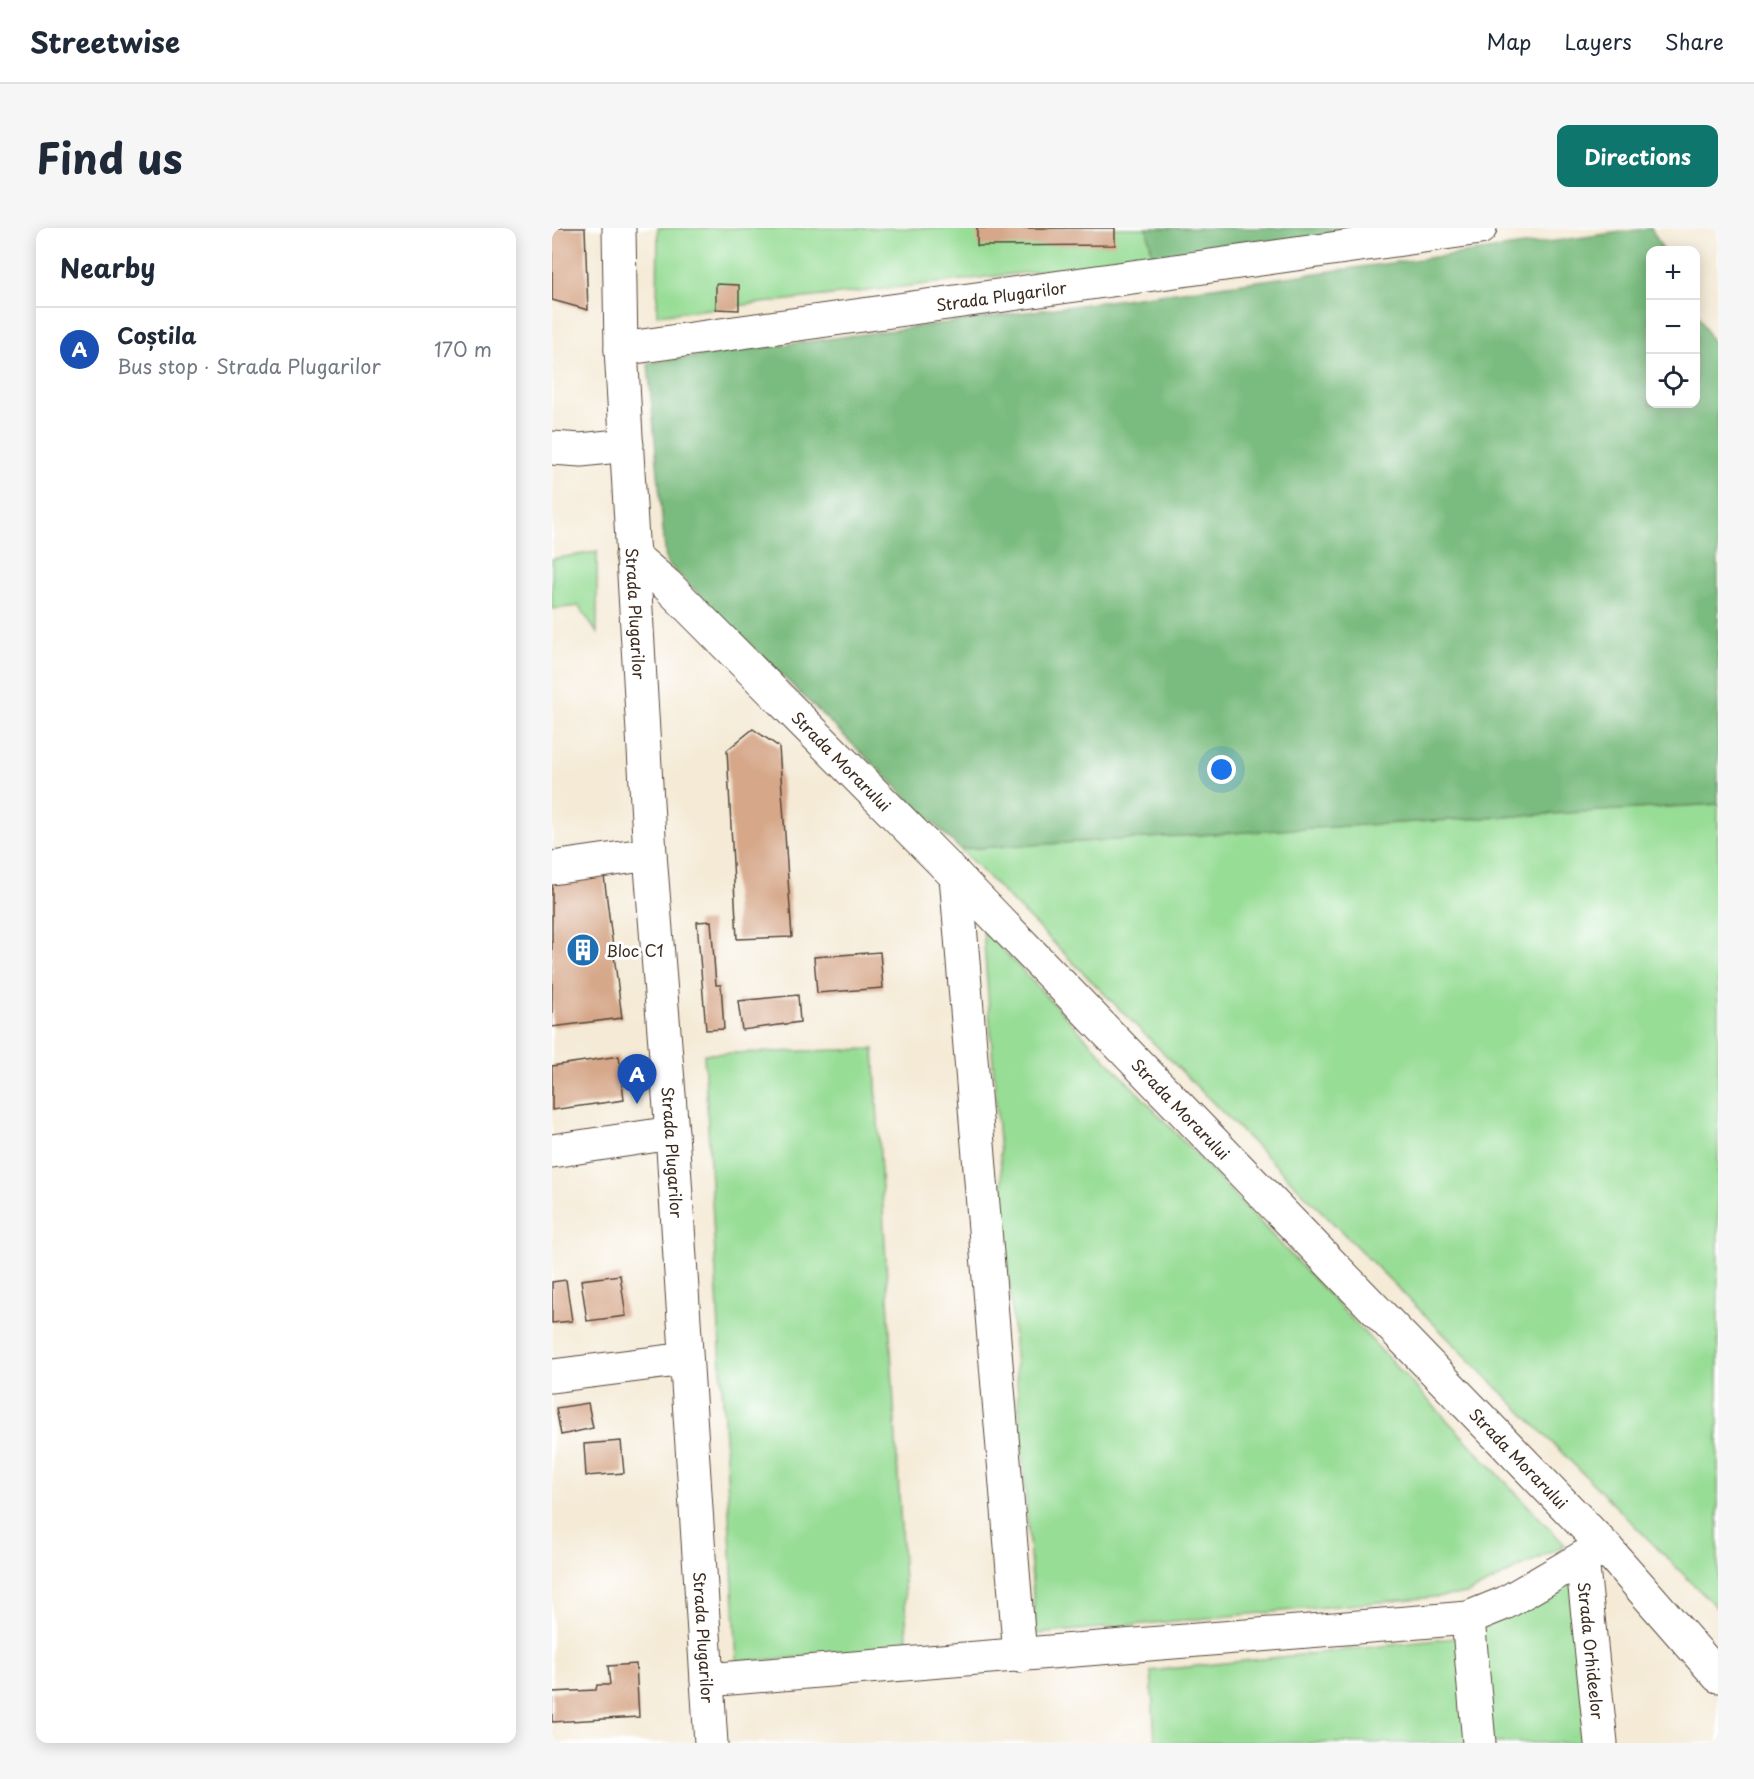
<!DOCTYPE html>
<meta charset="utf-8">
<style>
body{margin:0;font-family:"Playpen Sans",sans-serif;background:#f6f6f7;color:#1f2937}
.controls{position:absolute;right:18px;top:18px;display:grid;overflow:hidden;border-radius:12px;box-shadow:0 3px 15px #0003}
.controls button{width:54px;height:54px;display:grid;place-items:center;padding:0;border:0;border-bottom:2px solid #e0e1e3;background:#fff;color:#1f2937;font:30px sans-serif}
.you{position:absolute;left:670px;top:542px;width:21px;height:21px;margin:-15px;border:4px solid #fff;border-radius:50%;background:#1a73e8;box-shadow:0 0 0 9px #1a73e833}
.badge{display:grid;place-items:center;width:39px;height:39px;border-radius:50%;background:#0f766e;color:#fff;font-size:20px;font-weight:700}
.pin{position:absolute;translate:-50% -50px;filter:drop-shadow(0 2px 3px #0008)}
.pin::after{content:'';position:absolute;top:32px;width:21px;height:18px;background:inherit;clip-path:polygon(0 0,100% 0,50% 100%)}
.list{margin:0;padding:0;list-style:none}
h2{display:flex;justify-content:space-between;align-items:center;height:78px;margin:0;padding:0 24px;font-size:26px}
h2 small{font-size:20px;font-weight:400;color:#747a83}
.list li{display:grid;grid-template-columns:39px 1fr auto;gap:18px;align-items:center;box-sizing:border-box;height:84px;padding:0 24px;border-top:2px solid #e0e1e3}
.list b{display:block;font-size:22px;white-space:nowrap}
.list p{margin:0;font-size:20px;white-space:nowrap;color:#747a83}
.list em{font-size:20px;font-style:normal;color:#747a83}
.icon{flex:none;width:33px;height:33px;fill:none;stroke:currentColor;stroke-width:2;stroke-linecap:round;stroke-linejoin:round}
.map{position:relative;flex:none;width:1166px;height:1515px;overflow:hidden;border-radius:12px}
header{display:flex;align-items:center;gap:36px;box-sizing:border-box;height:84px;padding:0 30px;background:#fff;border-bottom:2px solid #e0e1e3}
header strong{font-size:28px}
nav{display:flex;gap:33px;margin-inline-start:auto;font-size:21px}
.intro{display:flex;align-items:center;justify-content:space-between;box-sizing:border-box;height:144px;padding:0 36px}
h1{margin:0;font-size:42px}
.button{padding:15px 27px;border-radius:12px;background:#0f766e;color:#fff;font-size:21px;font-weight:700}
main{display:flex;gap:36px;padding:0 36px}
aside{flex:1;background:#fff;border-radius:12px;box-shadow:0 3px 15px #0003}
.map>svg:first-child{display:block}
.green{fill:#98dd96;stroke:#6a845a;stroke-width:1.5}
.forest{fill:#7abc7f;stroke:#5a734e;stroke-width:1.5}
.building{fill:#d6a789}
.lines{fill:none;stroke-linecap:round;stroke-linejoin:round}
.minor-casing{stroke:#57473a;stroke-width:35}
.minor{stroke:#fff;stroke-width:33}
.labels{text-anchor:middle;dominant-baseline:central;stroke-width:6;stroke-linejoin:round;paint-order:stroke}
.street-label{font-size:16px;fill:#3b2a1e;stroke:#fff}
.poi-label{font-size:16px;fill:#3b2a1e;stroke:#fff;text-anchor:start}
</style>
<header>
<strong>Streetwise</strong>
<nav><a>Map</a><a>Layers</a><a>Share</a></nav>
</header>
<div class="intro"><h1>Find us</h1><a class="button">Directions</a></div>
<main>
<aside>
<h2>Nearby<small></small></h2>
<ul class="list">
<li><span class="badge" style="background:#1a4fb4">A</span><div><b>Coștila</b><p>Bus stop · Strada Plugarilor</p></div><em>170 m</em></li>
</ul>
</aside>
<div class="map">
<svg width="1166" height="1515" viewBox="0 0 1166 1515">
<rect width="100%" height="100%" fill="#fff"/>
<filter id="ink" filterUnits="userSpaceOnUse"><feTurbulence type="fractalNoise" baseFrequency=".0167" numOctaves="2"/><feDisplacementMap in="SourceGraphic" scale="12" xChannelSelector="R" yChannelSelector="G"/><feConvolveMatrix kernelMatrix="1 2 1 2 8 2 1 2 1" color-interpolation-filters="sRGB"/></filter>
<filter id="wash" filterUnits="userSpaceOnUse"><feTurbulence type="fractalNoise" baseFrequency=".008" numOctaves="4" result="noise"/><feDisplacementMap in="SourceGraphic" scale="24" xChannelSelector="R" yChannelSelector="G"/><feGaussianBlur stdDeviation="1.35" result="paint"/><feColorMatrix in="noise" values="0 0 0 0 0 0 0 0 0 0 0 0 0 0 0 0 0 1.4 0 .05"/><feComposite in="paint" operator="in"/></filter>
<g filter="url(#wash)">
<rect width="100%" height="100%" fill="#f4ead6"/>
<path class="green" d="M106,0H595L601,30L105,87Z
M45,324V405L27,378L0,381V331Z
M1166,576V1381L408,621Z
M431,701L1013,1317L915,1366L484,1406Z
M322,821L356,1425L185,1433L152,826Z
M1020,1346L1037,1515H603L599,1443L904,1410Z"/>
<path class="forest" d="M595,0H838L601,30Z
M1099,0L1111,22H1098V176H1144V83L1166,125V576L408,621L114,334L96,135Z"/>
<g id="blocks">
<path class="building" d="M0,0H33L36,82L0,72Z
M425,0H563V17L425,18Z
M164,56L187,57V82L164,81Z
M201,501L227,519L240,709L185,711L175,522Z
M52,648L70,790L0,799V655Z
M159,693L164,757H169L172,801L154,802L145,694Z
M328,724L331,760L265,765L262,729Z
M246,767L248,794L190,802L186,773Z
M67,828L72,872L0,882V838Z
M68,1047L74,1088L35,1093L29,1052Z
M14,1052L20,1093L0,1095V1054Z
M36,1175L41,1200L9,1207L4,1180Z
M69,1213L72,1245L34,1248L32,1216Z
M84,1436L87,1489L0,1494V1464L44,1462L45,1457H58L56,1438Z"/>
</g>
</g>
<g filter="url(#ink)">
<use href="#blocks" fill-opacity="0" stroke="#57473a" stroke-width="1.5"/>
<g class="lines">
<g class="minor-casing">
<g id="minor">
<path id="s1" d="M67,0L69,121L98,626L120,905L159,1515"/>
<path id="s2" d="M69,121L928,0"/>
<path d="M0,220L29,222L75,217"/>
<path id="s3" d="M80,327L115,357L404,648L1055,1321L1166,1448"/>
<path d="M0,640L98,626"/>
<path d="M404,648L468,1428"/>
<path d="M0,923L120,905"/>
<path d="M0,1148L134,1131"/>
<path id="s4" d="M1030,1330L1049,1515"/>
<path d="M916,1390L927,1515"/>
<path d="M155,1452L916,1390L953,1375L1030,1330L1055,1321"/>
</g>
</g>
<use href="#minor" class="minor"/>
</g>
</g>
<defs>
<g id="building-disc" transform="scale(1.725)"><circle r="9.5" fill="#1f6fb2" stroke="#fff"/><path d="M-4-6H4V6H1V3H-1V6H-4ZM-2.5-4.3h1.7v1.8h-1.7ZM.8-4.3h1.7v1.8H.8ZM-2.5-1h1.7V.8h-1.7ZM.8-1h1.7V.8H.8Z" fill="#fff"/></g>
</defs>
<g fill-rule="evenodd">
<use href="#building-disc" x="31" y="722"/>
</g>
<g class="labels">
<g class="street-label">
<text stroke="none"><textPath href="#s2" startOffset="384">Strada Plugarilor</textPath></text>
<text stroke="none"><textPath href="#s1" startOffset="386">Strada Plugarilor</textPath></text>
<text stroke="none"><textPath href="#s3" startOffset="294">Strada Morarului</textPath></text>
<text stroke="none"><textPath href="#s3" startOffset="780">Strada Morarului</textPath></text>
<text stroke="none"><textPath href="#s1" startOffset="926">Strada Plugarilor</textPath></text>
<text stroke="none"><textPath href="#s3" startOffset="1266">Strada Morarului</textPath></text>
<text stroke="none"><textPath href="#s1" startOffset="1412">Strada Plugarilor</textPath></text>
<text stroke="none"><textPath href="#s4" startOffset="93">Strada Orhideelor</textPath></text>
</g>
<g class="poi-label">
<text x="54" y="722">Bloc C1</text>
</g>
</g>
</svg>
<div class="controls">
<button>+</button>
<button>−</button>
<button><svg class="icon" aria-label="locate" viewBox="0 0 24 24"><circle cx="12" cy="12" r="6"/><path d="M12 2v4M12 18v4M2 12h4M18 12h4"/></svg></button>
</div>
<div class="you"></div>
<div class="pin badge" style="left:85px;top:876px;background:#1a4fb4">A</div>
</div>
</main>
